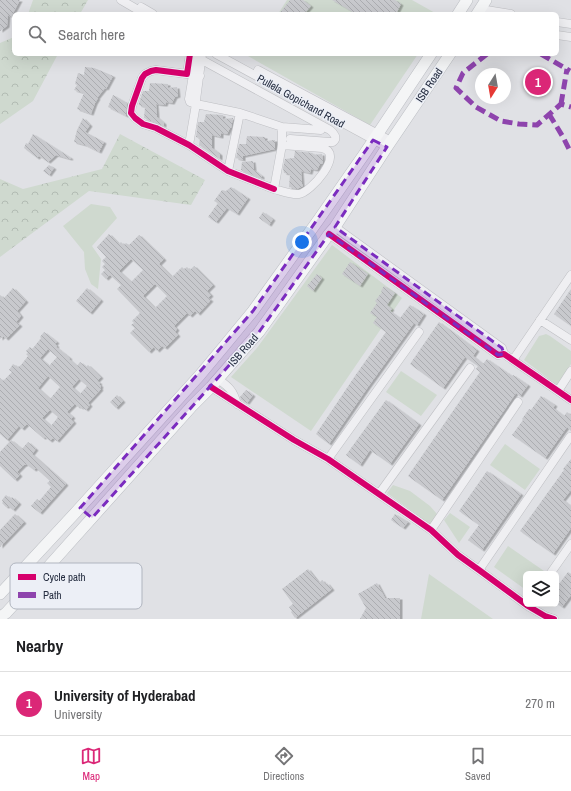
<!DOCTYPE html>
<style>
body{margin:0;font-family:"Archivo Narrow",sans-serif;background:#f2f2f2;color:#202124}
.controls{position:absolute;right:12px;bottom:12px;display:grid;overflow:hidden;border-radius:6px;box-shadow:0 4px 16px #0002}
.controls button{width:36px;height:36px;display:grid;place-items:center;padding:0;border:0;border-bottom:1px solid #e0e0e0;background:#fff;color:#202124;font:20px sans-serif}
.compass{position:absolute;left:475px;top:68px;width:36px;height:36px;border-radius:50%;background:#fff;box-shadow:0 4px 16px #0002;rotate:191deg}
.you{position:absolute;left:302px;top:242px;width:14px;height:14px;margin:-10px;border:3px solid #fff;border-radius:50%;background:#1a73e8;box-shadow:0 0 0 6px #1a73e833}
.badge{display:grid;place-items:center;width:26px;height:26px;border-radius:50%;background:#db2777;color:#fff;font-size:13px;font-weight:700}
.pin{position:absolute;translate:-50% -50%;border:2px solid #fff;box-shadow:0 1px 4px #0006}
.list{margin:0;padding:0;list-style:none}
h2{display:flex;justify-content:space-between;align-items:center;height:52px;margin:0;padding:0 16px;font-size:17px}
h2 small{font-size:13px;font-weight:400;color:#757577}
.list li{display:grid;grid-template-columns:26px 1fr auto;gap:12px;align-items:center;box-sizing:border-box;height:64px;padding:0 16px;border-top:1px solid #e0e0e0}
.list b{display:block;font-size:15px;white-space:nowrap}
.list p{margin:0;font-size:13px;white-space:nowrap;color:#757577}
.list em{font-size:13px;font-style:normal;color:#757577}
.icon{flex:none;width:22px;height:22px;fill:none;stroke:currentColor;stroke-width:2;stroke-linecap:round;stroke-linejoin:round}
.map{position:relative;flex:none;width:571px;height:619px;overflow:hidden}
.search{position:absolute;background:#fff;box-shadow:0 4px 16px #0002;left:12px;right:12px;top:12px;height:44px;display:flex;align-items:center;gap:10px;box-sizing:border-box;padding:0 14px;border-radius:6px;color:#757577;font-size:15px}
.sheet{height:116px;background:#fff}
nav{display:flex;justify-content:space-around;align-items:center;box-sizing:border-box;height:56px;border-top:1px solid #e0e0e0;background:#fff;font-size:11px;color:#757577}
nav a{display:grid;justify-items:center;gap:2px}
nav .on{color:#db2777}
.map>svg:first-child{display:block}
.green{fill:#cfd9cf}
.forest{fill:url(#forest-crowns)}
.building{fill:url(#building-back-hatch);fill-rule:evenodd;filter:url(#shadow)}
.lines{fill:none;stroke-linecap:round;stroke-linejoin:round}
.minor-casing{stroke:#bebfc3;stroke-width:9}
.major-casing{stroke:#bbbec3;stroke-width:12}
.minor{stroke:#efeff2;stroke-width:8}
.major{stroke:#f4f5f6;stroke-width:11}
.quiet{stroke:#8e44ad;stroke-width:5;stroke-dasharray:10 5;stroke-linecap:butt}
.cycleway-casing{stroke:#eceff6;stroke-width:8}
.cycleway{stroke:#d6006c;stroke-width:6}
.marked{fill:#7b2cbf;fill-opacity:0.2;stroke:#7b2cbf;stroke-width:3;stroke-dasharray:8 5;stroke-linejoin:round}
.labels{text-anchor:middle;dominant-baseline:central;stroke-width:3;stroke-linejoin:round;paint-order:stroke}
.street-label{font-size:11px;fill:#252d40;stroke:#eceff6}
.key{fill:#eceff6;stroke:#b0b5bf;stroke-width:1}
.key-label{font-size:11px;fill:#252d40}
</style>
<div class="map">
<svg width="571" height="619" viewBox="0 0 571 619">
<defs>
<pattern id="forest-crowns" width="20" height="18" patternUnits="userSpaceOnUse"><rect width="20" height="18" fill="#cfd9cf"/><path d="M2 6a3 3 0 1 1 6 0M12 15a3 3 0 1 1 6 0" fill="none" stroke="#b2bbb3"/></pattern>
<pattern id="building-back-hatch" width="6" height="6" patternUnits="userSpaceOnUse"><rect width="6" height="6" fill="#c8c9cd"/><path d="M-1 5l2 2M0 0l6 6M5-1l2 2" fill="none" stroke="#acadb1"/></pattern>
<filter id="shadow"><feDropShadow dx="2.5" dy="1.5" stdDeviation="0" flood-color="#0004"/></filter>
</defs>
<rect width="100%" height="100%" fill="#e0e1e5"/>
<path class="green" d="M287,0H412L437,14H278Z
M250,54H418L370,125L248,56Z
M91,204L110,207L117,218L92,246L101,259L98,289L91,284L85,269L84,252L63,226Z
M332,245L402,298L311,431L231,377L257,348Z
M546,334L550,336L571,351V364L557,385L524,360L539,336L543,335Z
M401,371L437,395L421,416L386,392Z
M505,444L540,469L525,490L490,465Z
M393,485L410,491L430,506L437,514L431,525L387,493Z
M450,513L470,527L459,543L444,520Z
M508,546L544,571L542,574H526V590L494,567Z
M429,574L493,619H421Z"/>
<path class="forest" d="M33,0H88L80,14H28Z
M14,37V54H58L33,101L0,124V43Z
M120,134L205,180L191,205L89,191L0,257V179L23,189L102,169Z"/>
<path class="building" d="M0,0H20L11,17L8,15L7,26L0,31Z
M290,0H303L311,6L304,14H279Z
M332,0H395L401,4L396,14H356Z
M85,67L94,68L113,76L106,89L105,88L97,98H98L95,103L91,114L77,109L84,93L74,90L77,85L75,84L78,73L84,75Z
M150,83L168,84V88L177,87L178,96L175,97L172,103L166,102L165,105L156,104L157,117L164,123V126L144,118L145,107L139,105V103L143,91H149Z
M113,95L127,103L126,112V116L108,107Z
M206,114L223,115V119L233,118L231,128H230L227,134L221,133V137L212,135V148L220,154V159L199,145L200,138L196,137L198,122H204Z
M83,118L90,125L85,132L104,142L99,152L85,145L74,142L77,130Z
M33,134L71,158L70,159L56,155L48,162L39,156L37,158L24,148L26,143L28,144Z
M247,136L265,137V141L275,140V149L243,156V160L236,158L239,144H246Z
M295,151L313,153L312,155L322,154L323,162L322,164H320L317,170L311,169L310,173L301,171L302,184L303,186L297,189L289,187L290,174L284,173L283,168L285,159L294,158Z
M253,161L254,170L262,176V178L241,170L242,162Z
M49,165L54,168L49,175L43,171Z
M231,187L248,198L237,214L227,208L216,222L208,217L218,203L214,201L222,190L226,191Z
M263,212L273,219L269,225L259,218Z
M109,234L119,244L121,242L124,245L126,243L129,245L139,235L164,259L159,264L172,277L182,267L184,269L187,267L190,270L194,266L213,285L207,291L211,295L208,298L211,300L198,314L195,311L190,316L187,313L174,326L177,329L175,332L178,335L165,348L162,346L157,351L154,347L149,352L130,333L135,328L131,325L134,323L132,321L140,313L117,289L121,285L110,275L106,279L101,274L105,270L102,267L105,264L102,261L106,257L97,247ZM131,259L143,270L131,282L119,271ZM155,284L167,296L155,308L143,296Z
M350,262L368,274L360,286L342,274Z
M317,274L322,278L313,291L307,286Z
M384,286L395,293L387,305L392,309L390,311L400,318L410,305L424,314L417,325L414,323L368,387L329,444L316,434L357,373L386,332L373,323L377,317L370,313L377,303L375,301L382,292L381,291Z
M13,288L26,301L17,311L21,316L16,322L20,325L6,339L3,336L0,339V295L4,298Z
M87,288L101,300L90,313L76,301Z
M571,289V326L554,314Z
M439,322L477,350L473,356L483,364L487,359L512,376L513,375L528,385L520,396L516,393L442,500L408,476L480,372L476,369L478,366L465,357L443,388L410,364Z
M44,332L57,342L55,344L57,346L56,347L70,358L69,359L77,366L80,362L86,367L88,365L101,377L97,381L100,383L99,384L101,386L100,388L101,389L88,403L90,405L86,410L82,407L81,408L79,406L78,407L75,404L67,412L73,417L71,419L74,422L57,441L53,438L50,441L45,437L43,438L27,424L22,429L19,426L7,440L0,434V378L3,381L12,372L9,370L13,364L18,367L21,365L28,356L26,354L28,353L26,351L30,347L32,349L34,347L41,338L40,337ZM48,349L57,357L49,366L40,358ZM48,376L60,387L50,399L38,388ZM79,379L87,386L80,394L72,387ZM50,410L58,417L51,426L42,418Z
M246,390L253,395L247,403L241,400L240,397Z
M117,395L123,401L116,408L110,402Z
M541,396L555,405L553,408L564,416L567,412L571,415V431L567,427L545,458L512,435L523,420L522,419L529,409L531,410Z
M386,400L419,424L390,464L370,450L360,465L346,455Z
M11,440L22,449L28,442L36,449L32,454L66,484L40,513L31,506L37,499L39,501L51,487L47,483L50,481L36,468L34,470L26,464L25,465H24L17,472L20,475L15,480L0,466V452Z
M571,459V490L563,500L571,506V528L553,554L520,531L564,470L563,469Z
M487,471L521,494L482,550L468,540L479,525L459,511Z
M6,495L11,499L12,497L19,503L13,510L8,506L6,507L2,503L3,502L2,500Z
M15,514L24,522L0,547V530Z
M395,514L408,522L403,528L391,520Z
M308,569L319,583L322,580L326,585L327,583L332,589L295,618L291,612L292,611L289,607L293,604L282,589Z
M568,572L571,574V595L562,607L556,603V588Z
M377,583L385,598H400V619H360L366,608L358,594Z"/>
<g class="lines">
<g class="minor-casing">
<path id="minor" d="M121,0L145,14
M141,7L153,14
M480,9L511,14
M557,22L571,24
M557,35L571,37
M190,54L187,74L156,70L151,71L145,74L142,78L132,106L131,113L135,118L143,124L156,128L189,145L228,171L274,189
M216,54L387,147
M202,60L330,130C334,133 338,138 333,142H330L290,139
M258,70L391,141
M189,74L193,75L196,54
M196,100L202,54
M196,104L190,102L189,99L193,75L200,76
M282,127L321,130L323,126
M189,145L196,104L240,113
M282,145L322,148C346,153 310,193 299,194C291,195 282,191 274,189Z
M228,171L240,113L282,127V145
M335,227L502,348L504,354
M329,234L498,355L504,354L571,400
M540,320L571,340
M513,360L571,275
M218,379C229,387 233,390 237,404
M211,387L294,440L328,459L431,530L458,555L479,570L528,606L545,616L554,619
M558,391L571,371
M328,459L419,332
M379,494L470,368
M431,530L518,402
M479,570L570,437
M550,574L571,544"/>
</g>
<g class="major-casing">
<path id="major" d="M458,14L467,0
M477,14L486,0
M0,594L76,512L200,375L225,345L253,311L319,219L365,153L431,54
M0,617L6,613L40,576L192,406L211,387L259,332L329,234L335,227L387,147L450,54"/>
</g>
<use href="#minor" class="minor"/>
<use href="#major" class="major"/>
<path class="quiet" d="M487,54L463,73L456,88L476,107L501,121L519,124L537,125L561,104L571,107
M541,54L570,71
M561,104L567,69
M549,114L563,137L571,153"/>
<g class="cycleway-casing">
<path id="cycleway" d="M190,54L187,74L156,70L151,71L145,74L142,78L132,106L131,113L135,118L143,124L156,128L189,145L228,171L274,189
M329,234L498,355L504,354L571,400
M211,387L294,440L328,459L431,530L458,555L479,570L528,606L545,616L554,619"/>
</g>
<use href="#cycleway" class="cycleway"/>
</g>
<path class="marked" d="M373,140L387,147L335,227L502,348L504,354L498,355L329,234L259,332L92,518L80,508L253,311Z"/>
<g class="labels">
<g class="street-label">
<text transform="translate(429 85) rotate(-56)">ISB Road</text>
<text transform="translate(301 101) rotate(29)">Pullela Gopichand Road</text>
<text transform="translate(243 350) rotate(-49)">ISB Road</text>
</g>
</g>
<rect x="10" y="563" width="132" height="46" rx="6" class="key"/>
<rect x="18" y="574" width="18" height="6" fill="#d6006c"/>
<rect x="18" y="592" width="18" height="6" fill="#8e44ad"/>
<g class="key-label">
<text x="43" y="581">Cycle path</text>
<text x="43" y="599">Path</text>
</g>
</svg>
<div class="controls">
<button><svg class="icon" aria-label="layers" viewBox="0 0 24 24"><path d="M12 4l9 5-9 5-9-5zM3 14l9 5 9-5"/></svg></button>
</div>
<svg class="compass" viewBox="-18 -18 36 36"><path d="M0-13l5 13h-10z" fill="#e53935"/><path d="M0 13l5-13h-10z" fill="#757577"/></svg>
<div class="you"></div>
<div class="pin badge" style="left:538px;top:82px">1</div>
<div class="search"><svg class="icon" aria-label="search" viewBox="0 0 24 24"><circle cx="10" cy="10" r="6"/><path d="M15 15l6 6"/></svg>Search here</div>
</div>
<section class="sheet">
<h2>Nearby<small></small></h2>
<ul class="list">
<li><span class="badge">1</span><div><b>University of Hyderabad</b><p>University</p></div><em>270 m</em></li>
</ul>
</section>
<nav>
<a class="on"><svg class="icon" aria-label="map" viewBox="0 0 24 24"><path d="M3 6l6-2 6 2 6-2v14l-6 2-6-2-6 2zM9 4v14M15 6v14"/></svg>Map</a>
<a><svg class="icon" aria-label="directions" viewBox="0 0 24 24"><path d="M12 3l9 9-9 9-9-9zM9 14v-3h6M13 9l2 2-2 2"/></svg>Directions</a>
<a><svg class="icon" aria-label="saved" viewBox="0 0 24 24"><path d="M7 4h10v16l-5-4-5 4z"/></svg>Saved</a>
</nav>
